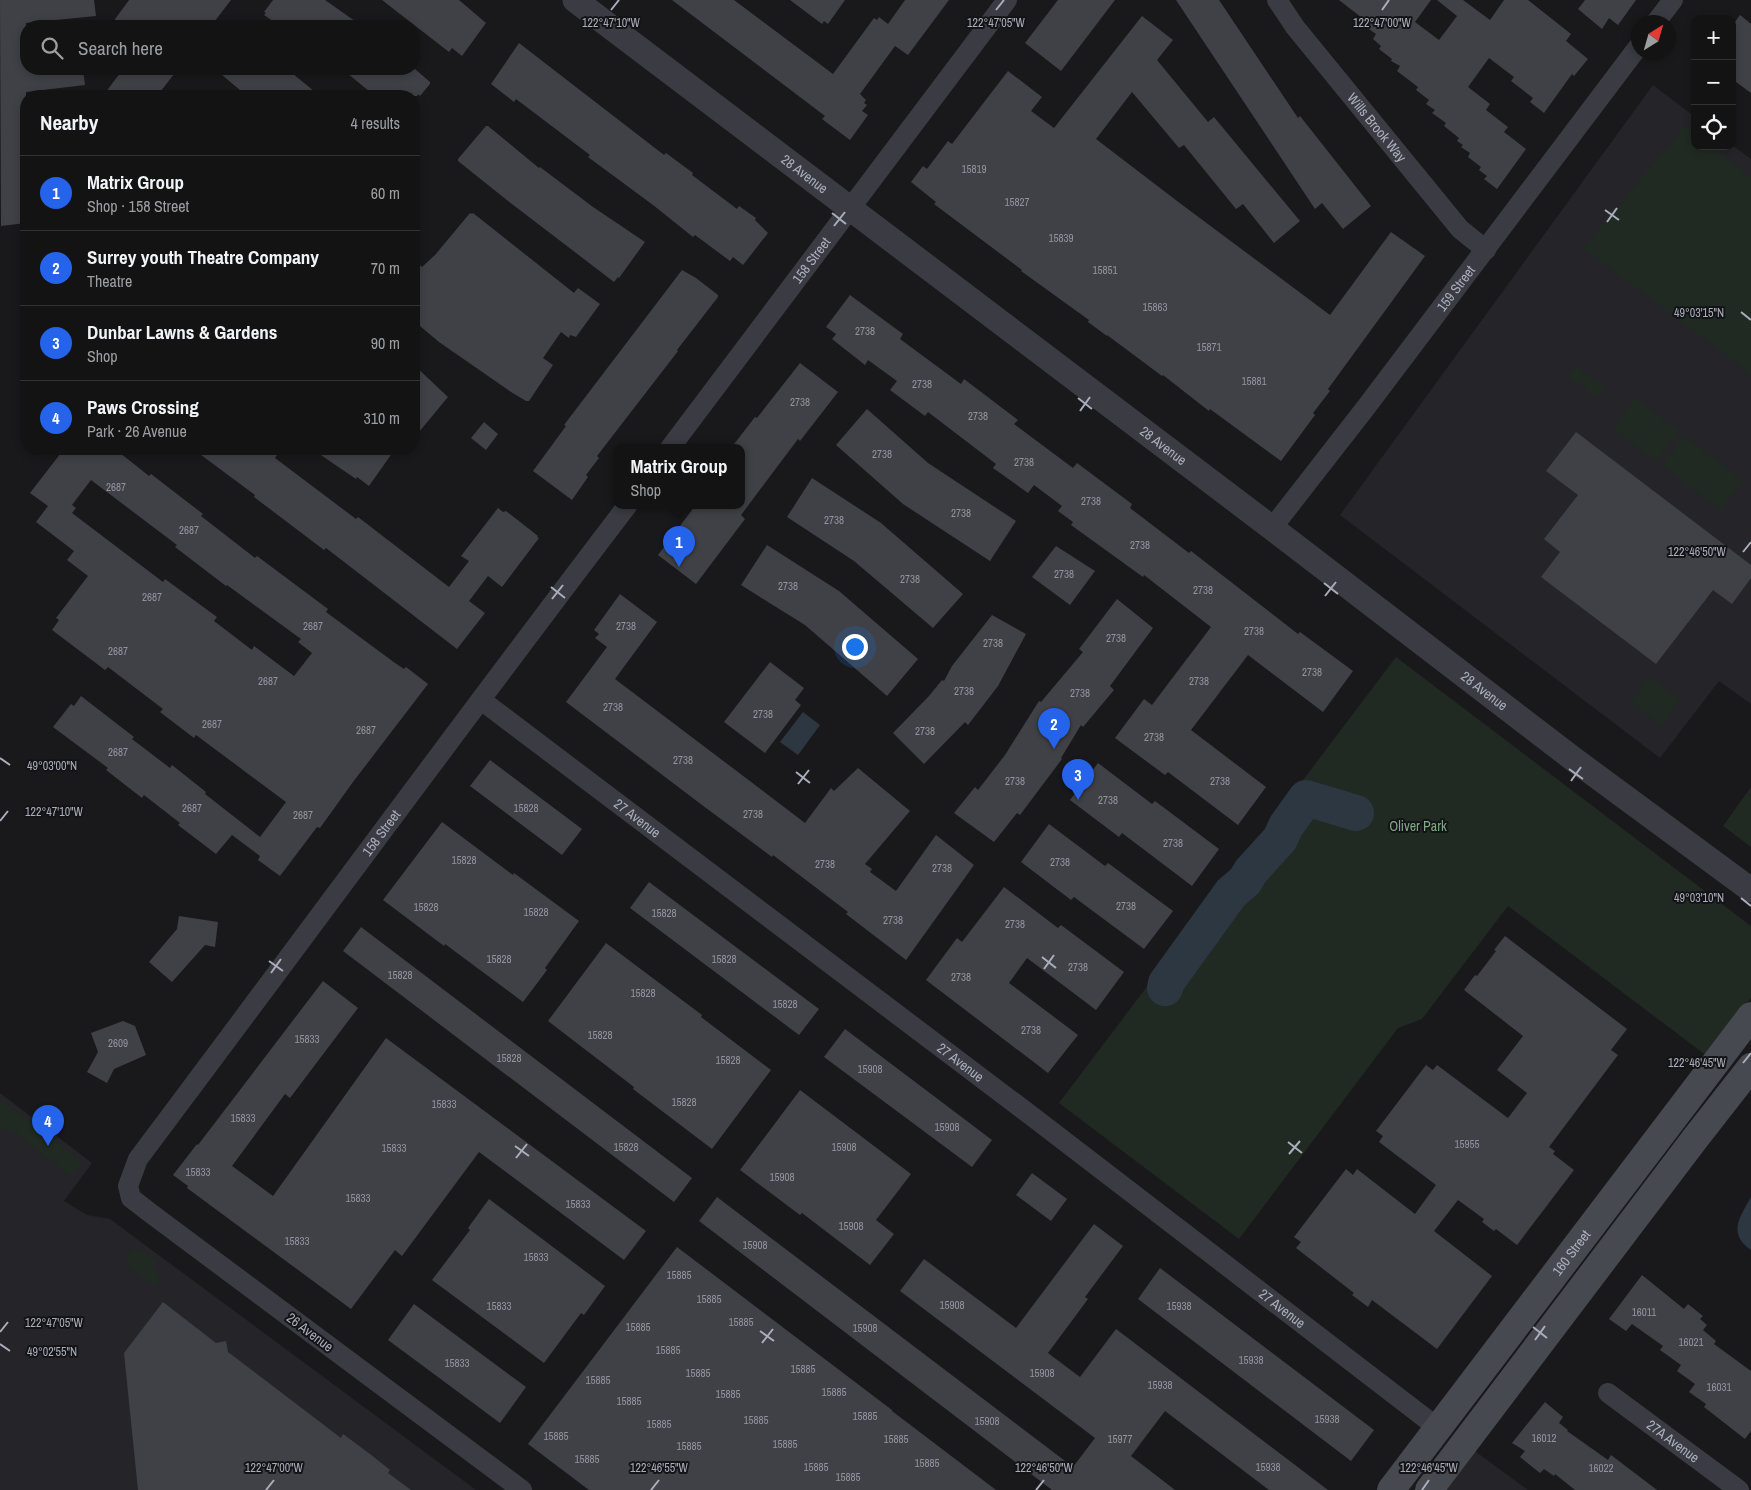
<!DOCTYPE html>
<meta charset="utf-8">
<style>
body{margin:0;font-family:"Archivo Narrow",sans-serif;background:#1c1c1d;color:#f1f3f6}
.controls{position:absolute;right:15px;top:15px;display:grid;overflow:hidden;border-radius:10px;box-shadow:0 2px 8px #0003}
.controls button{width:45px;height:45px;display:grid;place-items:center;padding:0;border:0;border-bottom:1px solid #323234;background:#131314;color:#f1f3f6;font:25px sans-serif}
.compass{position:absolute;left:1631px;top:15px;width:45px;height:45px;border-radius:50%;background:#131314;box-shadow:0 2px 8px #0003;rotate:37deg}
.you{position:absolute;left:854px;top:646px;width:18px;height:18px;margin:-12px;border:4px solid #fff;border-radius:50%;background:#1a73e8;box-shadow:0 0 0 8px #1a73e833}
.badge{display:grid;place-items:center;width:32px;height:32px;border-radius:50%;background:#2563eb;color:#fff;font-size:16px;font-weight:700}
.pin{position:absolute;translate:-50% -41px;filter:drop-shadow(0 1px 2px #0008)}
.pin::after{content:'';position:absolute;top:26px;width:18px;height:15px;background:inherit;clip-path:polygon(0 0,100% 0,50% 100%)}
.popup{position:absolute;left:613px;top:444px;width:132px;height:65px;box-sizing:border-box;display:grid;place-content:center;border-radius:10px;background:#131314;filter:drop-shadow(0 1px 4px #0005);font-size:16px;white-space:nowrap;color:#9d9ea0}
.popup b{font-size:19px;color:#f1f3f6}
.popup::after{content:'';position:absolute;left:50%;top:100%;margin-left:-10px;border:10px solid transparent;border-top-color:#131314}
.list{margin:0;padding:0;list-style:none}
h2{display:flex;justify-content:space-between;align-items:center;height:65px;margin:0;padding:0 20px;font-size:21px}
h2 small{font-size:16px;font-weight:400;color:#9d9ea0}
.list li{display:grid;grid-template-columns:32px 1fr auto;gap:15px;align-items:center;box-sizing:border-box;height:75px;padding:0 20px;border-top:1px solid #323234}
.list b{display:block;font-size:19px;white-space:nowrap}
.list p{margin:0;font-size:16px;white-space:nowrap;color:#9d9ea0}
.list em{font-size:16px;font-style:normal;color:#9d9ea0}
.icon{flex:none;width:28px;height:28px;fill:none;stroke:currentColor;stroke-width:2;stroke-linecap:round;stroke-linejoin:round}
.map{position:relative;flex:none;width:1751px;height:1490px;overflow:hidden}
.search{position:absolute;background:#131314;box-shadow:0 2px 8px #0003;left:20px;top:20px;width:400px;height:55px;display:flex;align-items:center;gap:12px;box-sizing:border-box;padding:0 18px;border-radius:20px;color:#9d9ea0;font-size:19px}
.panel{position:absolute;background:#131314;box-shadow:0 2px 8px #0003;left:20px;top:90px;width:400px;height:365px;border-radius:20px}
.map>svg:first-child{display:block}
.built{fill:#252529}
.green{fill:#202a22}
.water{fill:#2d3741}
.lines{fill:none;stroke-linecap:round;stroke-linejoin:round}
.river{stroke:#2d3741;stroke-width:36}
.building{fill:#404146;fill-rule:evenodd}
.minor{stroke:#3b3c43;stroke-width:20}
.tertiary{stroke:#3b3c43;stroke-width:25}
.secondary{stroke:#474951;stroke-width:28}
.ticks{fill:none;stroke:#aaaebc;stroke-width:2}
.labels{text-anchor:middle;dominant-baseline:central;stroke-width:4;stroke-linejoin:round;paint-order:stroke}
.number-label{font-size:11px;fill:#90939e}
.street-label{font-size:14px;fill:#aaaebc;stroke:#141417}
.park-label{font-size:14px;fill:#80a985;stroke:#141417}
.ticks-label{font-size:12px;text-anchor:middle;fill:#aaaebc;stroke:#141417;stroke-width:4;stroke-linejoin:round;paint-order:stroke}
</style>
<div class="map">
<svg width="1751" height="1490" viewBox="0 0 1751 1490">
<rect width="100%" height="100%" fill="#19191b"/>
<path class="built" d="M1653,85L1695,117V146H1732V145L1751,159V704L1719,681L1660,758L1340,515Z
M0,1093L92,1163L64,1201L87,1215L110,1219L476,1490H0Z
M1472,1449L1528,1490H1442Z"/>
<path class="green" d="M1685,126L1695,133V146H1711L1751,177V374L1583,248Z
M1576,365L1604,387L1597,398L1567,376Z
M1635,398L1679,431L1656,461L1612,428Z
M1684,436L1743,481L1721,510L1662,465Z
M1396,657L1751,926V998L1707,1056L1508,906L1422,1019L1398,1028L1239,1239L1059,1103Z
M1650,677L1680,700L1661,725L1631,702Z
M1751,787V847L1723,826Z
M0,1099L82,1161L71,1176L13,1131L0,1129Z
M133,1248L138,1251L139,1249L158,1262L152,1270L162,1277L155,1287L127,1267L130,1263L125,1259Z"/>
<path class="water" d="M803,712L820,725L798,755L780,742Z
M1751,1197V1250C1727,1233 1740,1217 1751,1197Z"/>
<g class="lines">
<path class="river" d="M1165,988L1166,983L1231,893L1245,881L1251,871L1280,839L1286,826L1306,798L1356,813"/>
</g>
<path class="building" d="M0,0H94L96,16L26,23V69H83L85,85L26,92V223L1,226Z
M129,0H231L211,26H110Z
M273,0H325L362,26H280L264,15L266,13L264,12Z
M382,0H459L486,23L462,56L452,48L449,52Z
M672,0H734L833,74L874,18L877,20L879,17L888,24L905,0H949L908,55L895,46L860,94L866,100L864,103L867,105L862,111L868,115L850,140L822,119L825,116Z
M790,0H845L828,24L824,21L822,24Z
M1058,0H1115L1061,71L1025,43Z
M1176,0H1219L1298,118L1300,116L1371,206L1343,229L1322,203L1315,209Z
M1339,0H1431L1415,22L1439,40L1457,16L1437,0H1463L1490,20L1504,0H1528L1571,34L1566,41L1588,59L1574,76L1572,74L1544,113L1530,102L1533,98L1511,81L1514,77L1489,58L1468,87L1490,104L1486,110L1508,127L1504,132L1526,149L1497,189L1484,179L1487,176L1479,170L1481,167L1468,157L1470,153L1461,147L1463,145L1457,141L1459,138L1444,126L1446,123L1432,113L1435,110L1426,104L1429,100L1416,90L1418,87L1397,71L1400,66L1391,61L1392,59L1379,49L1381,46L1373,39L1376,34L1363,25L1366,21Z
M1585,0H1636L1618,25L1609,18L1602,29L1578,9Z
M1740,15L1751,24V93L1732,79V26Z
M1142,16L1173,40L1157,60L1208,122L1214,117L1300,221L1274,243L1243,204L1236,209L1184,145L1179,148L1132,92L1096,139L1181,204L1330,315L1391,232L1425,256L1328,389L1330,391L1313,413L1315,415L1281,461L1210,409L1209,411L1163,375L1162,376L1107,335V336L1088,322L1089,320L1021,271L1022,270L934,204L936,202L911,182L923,166L927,169L948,141L952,144L1008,71L1042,97L1031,111L1054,128Z
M519,43L664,155L666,153L693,173L692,175L737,209L739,206L756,218L755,220L768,233L743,265L733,257L730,261L695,235L693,237L653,205L588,157L590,155L516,99L514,102L491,84Z
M123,69H178L157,96H103Z
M215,69H287L320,96H247Z
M342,69H415L430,82V84L420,96L418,94L417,96H375Z
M486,126H488L539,168L540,167L593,207L645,242L619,278L618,277L614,282L508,201L458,161V159Z
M470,213L472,214L473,213L574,293L578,288L600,304L576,337L570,335L569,338L561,332L543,358L553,365L529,401H526L511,392L439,342L414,321V260L422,267L435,255Z
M682,270L696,278L718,295V297L677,350L678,351L597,456L599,458L586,475L588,477L572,500L533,471L566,426L564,425Z
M850,295L903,334L900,339L961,384L964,379L1018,420L1014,424L1073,468L1077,463L1132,504L1130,508L1189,553L1191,551L1298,634L1300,632L1353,671L1323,712L1248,655L1191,730L1266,787L1238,825L1168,772L1165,775L1115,738L1144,699L1152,705L1211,627L1144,575L1143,577L1071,525L1073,522L1058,511L1062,506L1034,485L1028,493L993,468L996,464L928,412L925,416L890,390L897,381L868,360L865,365L832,339L836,334L826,327Z
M800,363L838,392L800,441L798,439L741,515L745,519L696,584L658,555L695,506H742V448H731L755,417L757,418Z
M414,365L448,397L414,438Z
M867,409L928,463L1016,521L990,561L903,504L836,445Z
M484,422L498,434L486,450L471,438Z
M1576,432L1751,565V578L1732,604L1713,590L1656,664L1541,577L1560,552L1544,539L1578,495L1546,471Z
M64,449H115L149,476L151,474L203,514L201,516L255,558L257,556L328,609L326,612L395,663L404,669L406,667L428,684L353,782L320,828L317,827L280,876L258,860L260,856L232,835L216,854L178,825L180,823L144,795L142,798L106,770L108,768L53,727L71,704L74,706L81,696L134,737L132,739L170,768L172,765L206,792L205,794L260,837L286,802L196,735L194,738L160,712L163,709L108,667L105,670L52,630L59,620L56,618L88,576L67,560L74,551L36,522L48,506L30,493ZM91,480L177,545L175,547L226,586L227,585L301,639L298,642L312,653L294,676L254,646L252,650L214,621L217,617L165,579L163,582L72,513L76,508L72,505Z
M193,449H268L277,455L275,458L356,519L358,517L449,587L469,561L461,556L498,508L503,512L506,511L538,536L537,537L539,538L502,587L488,576L469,601L485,613L457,649L326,548L324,550L254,497L255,495Z
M312,449H395L369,486L357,477L356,479Z
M812,478L881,523L963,594L933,628L854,561L787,517Z
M767,545L839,591L918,659L887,696L805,625L741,585Z
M1056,546L1095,571L1070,605L1032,577Z
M620,594L657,622L615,679L730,766L805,823L831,788L834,791L858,768L910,811L865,864L872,869L870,872L896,891L936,835L974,865L906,960L846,914L848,912L773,855L772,857L706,808L566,702L607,647L595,638L599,634L594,630Z
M1117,599L1153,628L1110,686L1114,690L1083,727L1081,725L1061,758L1062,759L1020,815L1017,813L994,842L954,813L975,787L978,790L1005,755L1039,701L1041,702L1083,652L1079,649Z
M992,615L1026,634L998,686L968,725L965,722L924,764L893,733L929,696L942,680L944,681L952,666Z
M770,662L804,688L795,700L801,705L765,753L724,722Z
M490,760L582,829L562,855L470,786Z
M1098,763L1152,804L1155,801L1219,849L1192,886L1122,833L1119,837L1070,800Z
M442,822L513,875L514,873L579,921L545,968L547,970L523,1002L445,944L444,946L383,900Z
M1049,824L1105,866L1108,863L1173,911L1144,949L1074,897L1071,900L1021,862Z
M649,882L819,1009L799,1035L630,908Z
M1004,887L1058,928L1061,925L1124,972L1096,1010L1027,958L1009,983L1078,1035L1048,1073L926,980L957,938L962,942Z
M179,916L218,922L215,947L205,945L172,982L149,962L177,929Z
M361,927L692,1178L674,1202L343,951Z
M1505,936L1627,1029L1611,1050L1618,1055L1549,1147L1555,1151L1553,1154L1574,1170L1517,1245L1496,1229L1494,1231L1482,1222L1484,1219L1458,1200L1434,1231L1492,1276L1437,1349L1372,1300L1368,1307L1352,1295L1354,1293L1296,1248L1301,1242L1294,1237L1346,1169L1353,1175L1357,1169L1415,1214L1436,1185L1379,1142L1383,1136L1376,1131L1426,1065L1433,1070L1437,1065L1508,1118L1527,1093L1497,1070L1523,1036L1464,990L1475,975L1477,976L1496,951L1494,950Z
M606,943L702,1015L701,1017L771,1070L712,1149L633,1089L634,1087L548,1021Z
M323,981L358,1008L290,1098L285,1094L232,1166L273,1196L386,1038L646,1231L624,1260L479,1152L402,1256L395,1250L351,1309L187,1188L188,1186L173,1175L197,1144L198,1145Z
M123,1021L135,1026L146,1055L114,1069L107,1083L87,1072L98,1052L91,1033Z
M845,1029L992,1140L972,1167L824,1057Z
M800,1090L911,1174L876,1220L894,1234L870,1265L802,1213L800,1215L740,1170Z
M1032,1173L1067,1199L1051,1221L1016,1195Z
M717,1197L1073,1467L1095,1438L900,1291L924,1259L1016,1328L1094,1224L1123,1246L1085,1297L1088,1299L1048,1353L1080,1377L1116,1329L1328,1490H1269L1165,1411L1131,1456L1175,1490H1052L699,1221Z
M489,1199L605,1286L584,1315L581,1313L544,1363L432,1280L470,1230L468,1228Z
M677,1247L892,1410V1411L996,1490H589L528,1444Z
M1160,1268L1374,1430L1351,1461L1138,1299Z
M1642,1275L1684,1309L1688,1304L1703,1316L1700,1319L1707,1325L1703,1330L1716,1341L1714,1344L1751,1371V1431L1745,1439L1704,1407L1706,1404L1689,1392L1695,1384L1677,1371L1681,1365L1660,1350L1663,1346L1632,1324L1626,1331L1609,1319Z
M163,1302L216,1343L226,1341L228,1352L341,1438L343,1434L370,1454L390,1470L388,1473L411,1490H138L124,1353Z
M414,1304L526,1387L500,1423L388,1340Z
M1545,1402L1563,1417L1559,1423L1568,1430L1567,1431L1608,1460L1611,1455L1657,1490H1575L1555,1474L1554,1476L1544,1469L1540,1473L1520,1457L1525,1451L1512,1443Z"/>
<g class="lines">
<g class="minor">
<path id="s1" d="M1277,0L1295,27L1460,229L1486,250"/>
<path d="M1656,22L1673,0"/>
<path id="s2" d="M670,448L1007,0"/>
<path id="s3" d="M1272,528L1367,406L1638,47"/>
<path id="s4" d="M481,700L1033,1117L1438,1428"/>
<path id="s5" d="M1608,1393L1739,1490"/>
<path id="s6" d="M522,1490L149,1212L131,1198L128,1186L138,1159C301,942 462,722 627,506"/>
</g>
<path class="tertiary" id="s7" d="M575,0L1272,528L1572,758L1751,890"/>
<g class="secondary">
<path id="s8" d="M1391,1490L1751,1016"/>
<path d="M1429,1490L1694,1140L1751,1067"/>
</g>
</g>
<path class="ticks" d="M611,10L619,0M996,10L1004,0M1382,10L1389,0M1605,210L1619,220M832,213L846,224M1607,222L1617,208M834,226L845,212M1741,312L1751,320M1078,398L1092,409M1080,411L1090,397M1743,552L1751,542M1324,583L1338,594M551,587L565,598M1325,596L1336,582M552,599L563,585M0,758L10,765M1569,769L1583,779M796,772L810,783M1571,781L1581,767M798,784L809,770M0,821L8,811M1741,898L1751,906M1042,957L1056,968M269,961L283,971M1044,969L1054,955M271,973L281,959M1743,1063L1751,1053M1288,1142L1302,1153M515,1146L529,1156M1289,1154L1300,1141M516,1158L527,1144M1533,1327L1547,1338M760,1331L774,1341M0,1332L8,1322M1535,1340L1545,1326M762,1343L773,1329M0,1344L10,1351M266,1490L274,1480M651,1490L659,1480M1036,1490L1044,1480M1422,1490L1429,1480"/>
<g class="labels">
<g class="number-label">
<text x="974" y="169">15819</text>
<text x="1017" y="202">15827</text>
<text x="1061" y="238">15839</text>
<text x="1105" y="270">15851</text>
<text x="1155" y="307">15863</text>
<text x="865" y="331">2738</text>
<text x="1209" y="347">15871</text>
<text x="1254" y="381">15881</text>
<text x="922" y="384">2738</text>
<text x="800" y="402">2738</text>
<text x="978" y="416">2738</text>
<text x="882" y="454">2738</text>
<text x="1024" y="462">2738</text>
<text x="116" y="487">2687</text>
<text x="1091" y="501">2738</text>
<text x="961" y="513">2738</text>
<text x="834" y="520">2738</text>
<text x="189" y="530">2687</text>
<text x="1140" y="545">2738</text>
<text x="1064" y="574">2738</text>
<text x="910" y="579">2738</text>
<text x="788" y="586">2738</text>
<text x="1203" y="590">2738</text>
<text x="152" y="597">2687</text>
<text x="313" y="626">2687</text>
<text x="626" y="626">2738</text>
<text x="1254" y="631">2738</text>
<text x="1116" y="638">2738</text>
<text x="993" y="643">2738</text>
<text x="118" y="651">2687</text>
<text x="1312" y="672">2738</text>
<text x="268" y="681">2687</text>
<text x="1199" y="681">2738</text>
<text x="964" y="691">2738</text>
<text x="1080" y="693">2738</text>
<text x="613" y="707">2738</text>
<text x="763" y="714">2738</text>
<text x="212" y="724">2687</text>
<text x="366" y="730">2687</text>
<text x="925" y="731">2738</text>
<text x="1154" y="737">2738</text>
<text x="118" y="752">2687</text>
<text x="683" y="760">2738</text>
<text x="1015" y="781">2738</text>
<text x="1220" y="781">2738</text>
<text x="1108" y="800">2738</text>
<text x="192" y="808">2687</text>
<text x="526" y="808">15828</text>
<text x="753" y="814">2738</text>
<text x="303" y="815">2687</text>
<text x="1173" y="843">2738</text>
<text x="464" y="860">15828</text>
<text x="1060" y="862">2738</text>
<text x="825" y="864">2738</text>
<text x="942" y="868">2738</text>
<text x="1126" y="906">2738</text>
<text x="426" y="907">15828</text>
<text x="536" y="912">15828</text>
<text x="664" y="913">15828</text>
<text x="893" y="920">2738</text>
<text x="1015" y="924">2738</text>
<text x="499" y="959">15828</text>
<text x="724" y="959">15828</text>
<text x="1078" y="967">2738</text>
<text x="400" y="975">15828</text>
<text x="961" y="977">2738</text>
<text x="643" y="993">15828</text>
<text x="785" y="1004">15828</text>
<text x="1031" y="1030">2738</text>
<text x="600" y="1035">15828</text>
<text x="307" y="1039">15833</text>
<text x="118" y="1043">2609</text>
<text x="509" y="1058">15828</text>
<text x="728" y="1060">15828</text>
<text x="870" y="1069">15908</text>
<text x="684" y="1102">15828</text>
<text x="444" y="1104">15833</text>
<text x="243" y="1118">15833</text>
<text x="947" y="1127">15908</text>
<text x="1467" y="1144">15955</text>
<text x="626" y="1147">15828</text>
<text x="844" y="1147">15908</text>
<text x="394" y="1148">15833</text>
<text x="198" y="1172">15833</text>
<text x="782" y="1177">15908</text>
<text x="358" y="1198">15833</text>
<text x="578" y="1204">15833</text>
<text x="851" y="1226">15908</text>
<text x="297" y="1241">15833</text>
<text x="755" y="1245">15908</text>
<text x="536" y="1257">15833</text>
<text x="679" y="1275">15885</text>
<text x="709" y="1299">15885</text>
<text x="952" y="1305">15908</text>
<text x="499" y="1306">15833</text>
<text x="1179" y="1306">15938</text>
<text x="1644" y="1312">16011</text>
<text x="741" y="1322">15885</text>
<text x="638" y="1327">15885</text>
<text x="865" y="1328">15908</text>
<text x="1691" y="1342">16021</text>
<text x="668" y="1350">15885</text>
<text x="1251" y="1360">15938</text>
<text x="457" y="1363">15833</text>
<text x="803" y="1369">15885</text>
<text x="698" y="1373">15885</text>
<text x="1042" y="1373">15908</text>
<text x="598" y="1380">15885</text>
<text x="1160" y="1385">15938</text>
<text x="1719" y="1387">16031</text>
<text x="834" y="1392">15885</text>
<text x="728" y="1394">15885</text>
<text x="629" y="1401">15885</text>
<text x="865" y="1416">15885</text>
<text x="1327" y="1419">15938</text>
<text x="756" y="1420">15885</text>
<text x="987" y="1421">15908</text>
<text x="659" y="1424">15885</text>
<text x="556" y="1436">15885</text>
<text x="1544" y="1438">16012</text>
<text x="896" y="1439">15885</text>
<text x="1120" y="1439">15977</text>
<text x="785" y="1444">15885</text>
<text x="689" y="1446">15885</text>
<text x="587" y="1459">15885</text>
<text x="927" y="1463">15885</text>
<text x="816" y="1467">15885</text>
<text x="1268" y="1467">15938</text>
<text x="1601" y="1468">16022</text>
<text x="848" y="1477">15885</text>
</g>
<g class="street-label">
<text stroke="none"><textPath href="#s1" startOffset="162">Wills Brook Way</textPath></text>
<text stroke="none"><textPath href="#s7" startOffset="288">28 Avenue</textPath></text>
<text stroke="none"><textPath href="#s2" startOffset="235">158 Street</textPath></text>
<text stroke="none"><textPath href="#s3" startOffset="302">159 Street</textPath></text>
<text stroke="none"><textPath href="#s7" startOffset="738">28 Avenue</textPath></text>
<text stroke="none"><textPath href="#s7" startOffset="1142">28 Avenue</textPath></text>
<text stroke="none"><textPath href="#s4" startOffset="196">27 Avenue</textPath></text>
<text stroke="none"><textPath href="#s6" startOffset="936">158 Street</textPath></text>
<text stroke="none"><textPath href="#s4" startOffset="601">27 Avenue</textPath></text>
<text stroke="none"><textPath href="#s8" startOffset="298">160 Street</textPath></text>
<text stroke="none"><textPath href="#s4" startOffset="1006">27 Avenue</textPath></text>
<text transform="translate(310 1332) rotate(37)">26 Avenue</text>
<text stroke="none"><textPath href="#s5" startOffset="81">27A Avenue</textPath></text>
</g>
<g class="park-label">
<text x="1418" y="826">Oliver Park</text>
</g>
</g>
<g class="ticks-label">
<text x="611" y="27">122°47'10"W</text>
<text x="996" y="27">122°47'05"W</text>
<text x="1382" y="27">122°47'00"W</text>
<text x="1699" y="317">49°03'15"N</text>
<text x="1697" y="556">122°46'50"W</text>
<text x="52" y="770">49°03'00"N</text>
<text x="54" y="816">122°47'10"W</text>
<text x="1699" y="902">49°03'10"N</text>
<text x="1697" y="1067">122°46'45"W</text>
<text x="54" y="1327">122°47'05"W</text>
<text x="52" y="1356">49°02'55"N</text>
<text x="274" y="1472">122°47'00"W</text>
<text x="659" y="1472">122°46'55"W</text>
<text x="1044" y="1472">122°46'50"W</text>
<text x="1429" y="1472">122°46'45"W</text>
</g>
</svg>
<div class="controls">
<button>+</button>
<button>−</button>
<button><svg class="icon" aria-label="locate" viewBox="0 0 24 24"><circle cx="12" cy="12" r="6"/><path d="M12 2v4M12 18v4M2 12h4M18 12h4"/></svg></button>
</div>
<svg class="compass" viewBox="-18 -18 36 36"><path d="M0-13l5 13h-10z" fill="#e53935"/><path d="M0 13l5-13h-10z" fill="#9d9ea0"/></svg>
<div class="you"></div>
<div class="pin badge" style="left:679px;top:567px">1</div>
<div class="popup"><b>Matrix Group</b>Shop</div>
<div class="pin badge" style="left:1054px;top:749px">2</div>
<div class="pin badge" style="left:1078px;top:800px">3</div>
<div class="pin badge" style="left:48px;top:1146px">4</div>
<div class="search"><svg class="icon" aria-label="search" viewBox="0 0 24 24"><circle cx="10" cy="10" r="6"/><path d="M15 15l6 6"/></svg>Search here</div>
<section class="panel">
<h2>Nearby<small>4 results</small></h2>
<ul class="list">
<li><span class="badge">1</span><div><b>Matrix Group</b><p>Shop · 158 Street</p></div><em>60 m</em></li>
<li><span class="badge">2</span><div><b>Surrey youth Theatre Company</b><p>Theatre</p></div><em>70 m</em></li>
<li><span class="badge">3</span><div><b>Dunbar Lawns &amp; Gardens</b><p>Shop</p></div><em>90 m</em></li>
<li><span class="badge">4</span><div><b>Paws Crossing</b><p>Park · 26 Avenue</p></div><em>310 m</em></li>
</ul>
</section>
</div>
